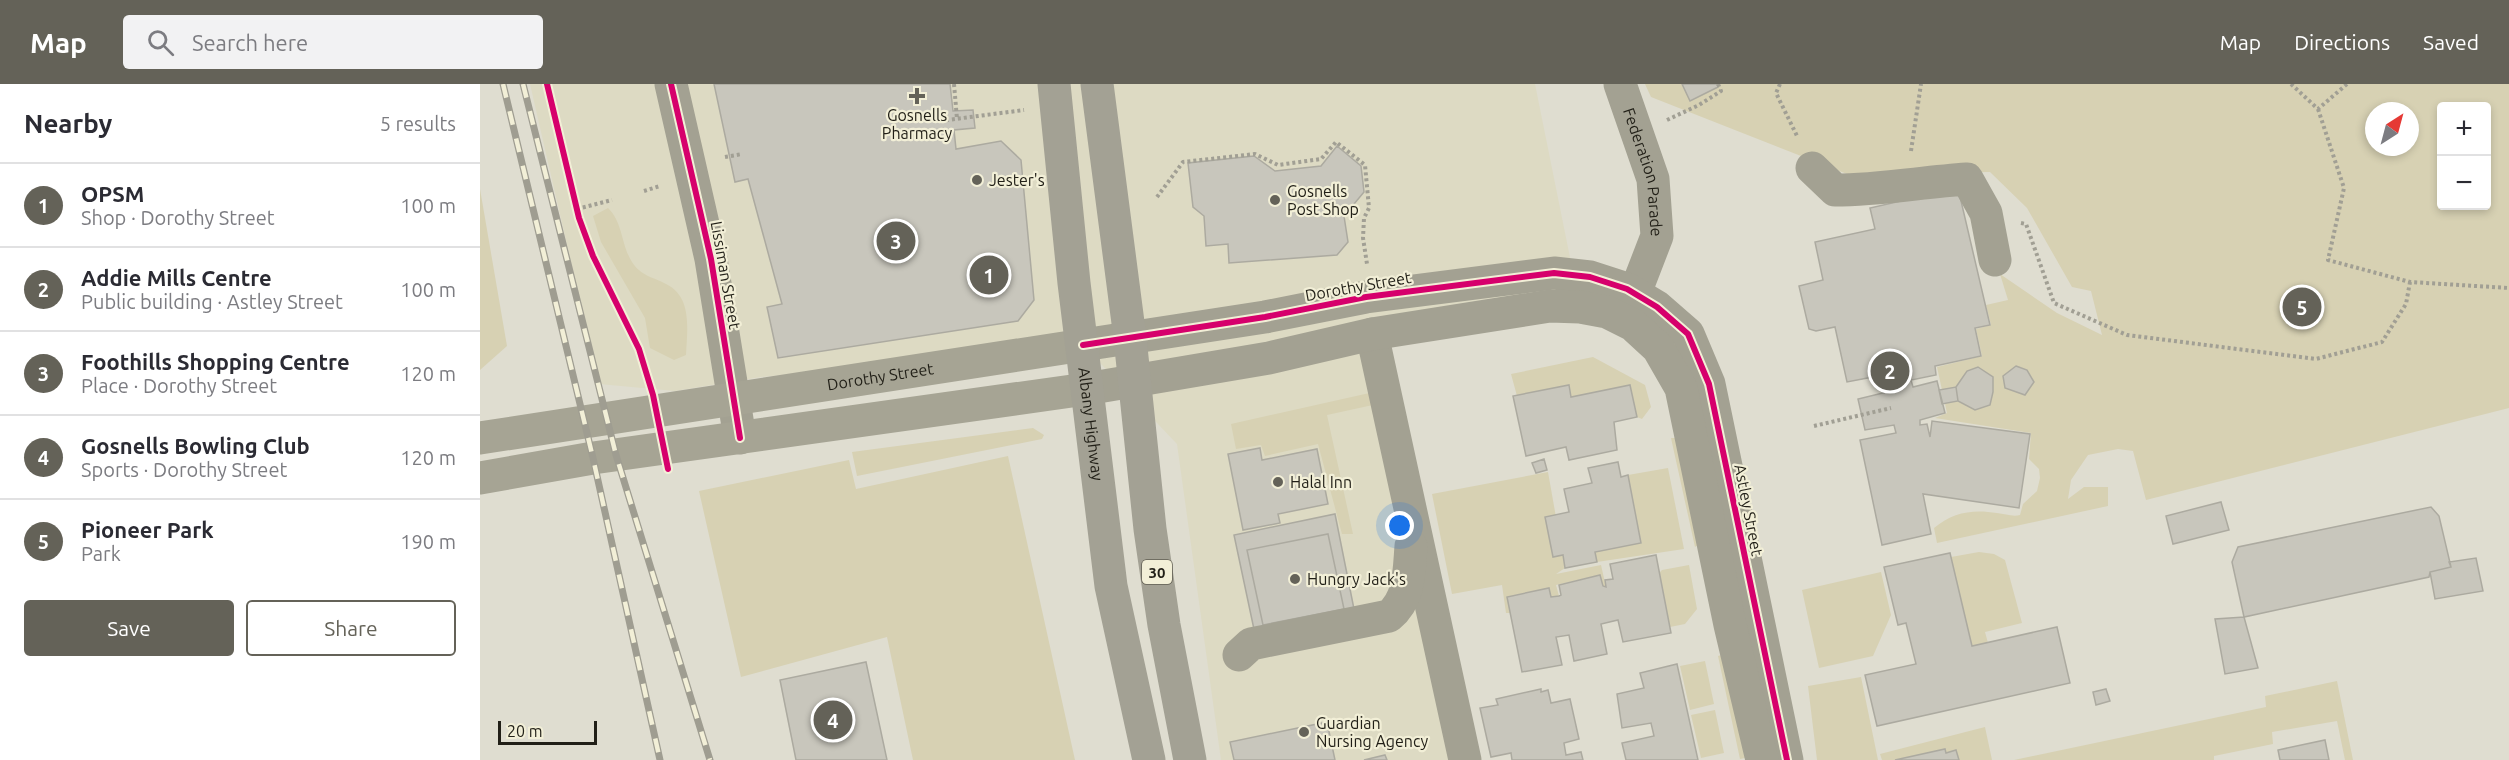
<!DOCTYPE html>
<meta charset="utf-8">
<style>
body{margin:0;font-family:Ubuntu,sans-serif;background:#f2f2f3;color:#2b2b33}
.controls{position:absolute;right:18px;top:18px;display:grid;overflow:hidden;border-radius:6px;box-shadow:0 3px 9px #0003}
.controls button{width:54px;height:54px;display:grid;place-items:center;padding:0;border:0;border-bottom:2px solid #e1e1e2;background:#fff;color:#2b2b33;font:30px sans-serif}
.compass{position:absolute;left:1885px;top:18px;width:54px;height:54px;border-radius:50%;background:#fff;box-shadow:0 3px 9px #0003;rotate:36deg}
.scale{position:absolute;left:18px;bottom:15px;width:99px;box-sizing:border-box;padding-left:6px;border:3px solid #211f17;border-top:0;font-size:16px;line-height:21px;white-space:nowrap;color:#211f17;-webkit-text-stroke:4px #f2efd7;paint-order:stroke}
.you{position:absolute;left:920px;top:442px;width:21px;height:21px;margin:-15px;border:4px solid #fff;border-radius:50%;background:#1a73e8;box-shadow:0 0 0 9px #1a73e833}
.badge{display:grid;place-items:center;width:39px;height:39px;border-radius:50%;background:#646258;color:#fff;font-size:20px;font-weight:700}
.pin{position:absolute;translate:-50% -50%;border:3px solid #fff;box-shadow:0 2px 6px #0006}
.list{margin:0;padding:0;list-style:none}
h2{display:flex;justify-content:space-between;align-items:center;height:78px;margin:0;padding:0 24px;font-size:26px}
h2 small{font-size:20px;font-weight:400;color:#7c7c81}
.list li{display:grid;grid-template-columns:39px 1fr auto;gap:18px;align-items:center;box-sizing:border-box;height:84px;padding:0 24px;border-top:2px solid #e1e1e2}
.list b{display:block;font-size:22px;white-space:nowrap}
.list p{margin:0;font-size:20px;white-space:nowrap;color:#7c7c81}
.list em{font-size:20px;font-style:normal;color:#7c7c81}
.actions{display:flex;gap:12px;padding:18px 24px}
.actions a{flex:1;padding:14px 0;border:2px solid #646258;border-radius:6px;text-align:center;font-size:21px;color:#646258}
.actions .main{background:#646258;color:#fff}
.icon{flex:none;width:33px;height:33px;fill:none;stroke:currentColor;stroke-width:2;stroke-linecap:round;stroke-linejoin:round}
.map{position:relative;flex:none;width:2029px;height:676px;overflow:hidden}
header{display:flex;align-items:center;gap:36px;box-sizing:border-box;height:84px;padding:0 30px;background:#646258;color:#fff}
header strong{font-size:28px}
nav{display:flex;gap:33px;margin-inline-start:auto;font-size:21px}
.search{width:420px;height:54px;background:#f2f2f3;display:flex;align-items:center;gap:15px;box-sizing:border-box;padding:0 21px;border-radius:6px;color:#7c7c81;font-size:22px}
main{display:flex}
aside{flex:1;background:#fff}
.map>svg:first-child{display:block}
.built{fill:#dddac3}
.green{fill:#d7d1b3;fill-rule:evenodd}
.building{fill:#c8c6bc;stroke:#acaaa0;stroke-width:1.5}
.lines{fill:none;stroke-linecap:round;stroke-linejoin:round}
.path{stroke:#a19f94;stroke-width:4;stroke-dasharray:3 3;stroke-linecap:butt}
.minor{stroke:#a3a192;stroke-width:33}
.major{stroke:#a6a494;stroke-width:33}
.highway{stroke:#a3a194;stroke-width:33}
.rail-casing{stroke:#9f9d91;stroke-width:7}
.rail{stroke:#f2efd7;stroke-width:4.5;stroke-dasharray:14;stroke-linecap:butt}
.cycleway-casing{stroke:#f2efd7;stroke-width:10}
.cycleway{stroke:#d6006c;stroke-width:6}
.poi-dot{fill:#646258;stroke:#f2efd7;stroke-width:2}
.labels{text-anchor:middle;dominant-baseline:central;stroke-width:4.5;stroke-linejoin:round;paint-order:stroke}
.shield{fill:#f2efd7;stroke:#605d51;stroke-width:1.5}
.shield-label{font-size:15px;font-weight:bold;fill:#211f17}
.poi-label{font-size:16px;fill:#211f17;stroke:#f2efd7;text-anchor:start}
.street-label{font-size:16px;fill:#211f17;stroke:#f2efd7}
</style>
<header>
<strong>Map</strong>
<div class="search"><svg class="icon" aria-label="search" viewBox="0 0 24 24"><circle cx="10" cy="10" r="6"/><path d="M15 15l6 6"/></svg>Search here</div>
<nav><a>Map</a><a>Directions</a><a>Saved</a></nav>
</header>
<main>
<aside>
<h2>Nearby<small>5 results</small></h2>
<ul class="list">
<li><span class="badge">1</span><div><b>OPSM</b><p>Shop · Dorothy Street</p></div><em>100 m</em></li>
<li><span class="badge">2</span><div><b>Addie Mills Centre</b><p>Public building · Astley Street</p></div><em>100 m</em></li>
<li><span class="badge">3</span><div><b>Foothills Shopping Centre</b><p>Place · Dorothy Street</p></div><em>120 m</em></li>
<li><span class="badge">4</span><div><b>Gosnells Bowling Club</b><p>Sports · Dorothy Street</p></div><em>120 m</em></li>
<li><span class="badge">5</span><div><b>Pioneer Park</b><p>Park</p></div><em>190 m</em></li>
</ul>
<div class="actions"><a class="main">Save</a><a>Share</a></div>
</aside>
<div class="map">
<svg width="2029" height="676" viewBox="0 0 2029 676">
<rect width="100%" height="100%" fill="#dfddd0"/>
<path class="built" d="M50,0H1055L1100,223L893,250L985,676H741L697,360L603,261L281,293L195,307L119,300Z"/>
<path class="green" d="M1165,0H2029V324L1666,416L1653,367L1638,365L1608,371L1591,396L1588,415L1604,403H1628V422L1457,459L1454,444C1473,428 1493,425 1517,429C1525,430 1533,433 1540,431L1543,420L1557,407L1560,394L1559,385L1549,375L1551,349L1455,334L1467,329L1457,283L1502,272L1496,245L1511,241L1506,221L1528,216L1520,190L1577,229L1622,251L1611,207L1592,203L1547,124L1510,88L1367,90L1171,13ZM1962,22H2006V122H1962ZM1894,27H1930V63H1894Z
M0,105L27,262L0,286Z
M128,124C143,138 141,161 152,178C161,192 173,193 186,200C213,213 207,247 206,271L194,276L170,264L165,234L121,158L113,132Z
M1113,273L1165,301L1171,323L1162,335L1157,333L1150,301L1091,313L1089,302L1037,312L1031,290Z
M894,308L902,319L847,331L873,450H862L838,360L785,372L781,361L756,365L751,340Z
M553,344L564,351L562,355L377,392L372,368Z
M1191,354H1205L1220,460L1215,463Z
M528,372L595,676H433L407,553L261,593L219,407L369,376L376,405Z
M1188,384L1204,465L1117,478L1115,468L1161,458L1148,391Z
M1068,388L1085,484L1076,490L1121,481L1126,503L1123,502L1120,491L1076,501L1079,512L1071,513L1069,504L1028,513L1031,529H1026L1022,501L972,510L952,410Z
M1499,468L1514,470L1525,476L1542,539L1505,548L1508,559L1492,562L1471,473Z
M1209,481L1217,525L1205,540L1190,543L1179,489L1182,486Z
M1401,488L1411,531L1393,572L1339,584L1322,506Z
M1248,569L1270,673L1260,675L1238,572Z
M1225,577L1234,620L1210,626L1200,582Z
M1381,593L1398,676H1337L1328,602Z
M1857,597L1873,676H1865L1857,637L1792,648L1793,660L1734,672V676H1534L1786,623L1785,612Z
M1235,626L1244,669L1221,674L1211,631Z
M1505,643L1512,676H1479L1476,666L1466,669L1464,665L1415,676H1402L1400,670Z"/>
<path class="building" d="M234,0H470L473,27L493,26L495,44L474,46L476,65L521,57L541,76L554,216L538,237L298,274L287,223L302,220L268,95L255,98Z
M1202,0H1237L1238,3L1210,17Z
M857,62L881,82L884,108L864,132L868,158L857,171L749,179L748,160L726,162L724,132L713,123L708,79L774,72L795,87L841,82Z
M1478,104L1510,241L1495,244L1501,272L1455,282L1456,291L1431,296L1433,303L1457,297L1465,329L1440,336V341L1447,340L1450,353L1452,337L1550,350L1539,424L1443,410L1451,450L1402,461L1380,356L1416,349L1414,341L1385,346L1378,315L1407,308L1401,298L1394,299L1393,293L1367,298L1355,243L1336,247L1329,245L1319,202L1343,196L1335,158L1395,145L1390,124Z
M1536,282L1547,286L1554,298L1545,311L1525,304L1523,292Z
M1498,283L1513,293V308L1510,321L1495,326L1478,317L1476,303L1487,287Z
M1089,301L1091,313L1150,301L1157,333L1134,338L1137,366L1089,376L1086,363L1046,372L1033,312Z
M1476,303L1478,317L1462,320L1459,306Z
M780,364L782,376L837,365L848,420L798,430L800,439L763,446L748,370Z
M1064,375L1067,386L1056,389L1052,379Z
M1138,378L1141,393L1148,391L1161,459L1115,468L1117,478L1085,484L1083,471L1073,473L1065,433L1089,428L1084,405L1112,399L1108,384Z
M1741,418L1749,446L1693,460L1686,432Z
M1951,423L1959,432L1971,483L1950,488L1949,493L1764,533L1752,478L1758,463Z
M855,430L875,530L775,550L754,451Z
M848,450L864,525L783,541L767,466Z
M1470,469L1492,562L1577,543L1590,599L1397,642L1385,591L1436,580L1426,539L1418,541L1404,483Z
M1176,471L1191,549L1143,558L1138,536L1121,540L1127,570L1094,577L1089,551L1076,553L1082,581L1042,588L1027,513L1069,504L1071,513L1079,512L1081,511L1079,501L1120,491L1123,502L1126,503L1125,496L1133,495L1130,480Z
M1996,474L2003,507L1955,515L1950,488L1971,483L1969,478Z
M1764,533L1778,584L1745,590L1735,535Z
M386,578L407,676H316L300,596Z
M1197,580L1218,676H1146L1142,659L1174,652L1171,639L1142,644L1137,610L1164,604L1160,589Z
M1061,605V608L1068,606L1071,619L1090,615L1099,655L1084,659L1086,671L1101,668L1103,676H1032L1031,669L1011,673L1000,624L1018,621L1016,615Z
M1626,605L1630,617L1616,621L1613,608Z
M847,638L855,676H754L750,658Z
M1845,656L1849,676H1800L1798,666Z
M1465,665L1466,669L1476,666L1479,676H1415Z
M905,671L907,676H884Z"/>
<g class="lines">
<path class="path" d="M474,0L477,35
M1300,0L1296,9L1318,54
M1811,0L1838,25L1867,0
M1838,25L1864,104L1848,176L1930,198L2029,204
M1187,36L1219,21L1241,7L1238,0
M460,37L544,26
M1431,67L1441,0
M245,73L262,70
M164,107L180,102
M677,113L703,78L775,70L798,81L841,75L856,58L885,81L889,124L884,134L883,154L887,180
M97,125L132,116
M1541,139L1546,140L1574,219L1647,251L1836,275L1902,258L1926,220L1930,198
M1334,342L1411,324"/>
<g class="minor">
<path d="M191,0L231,175L260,354"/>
<path id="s1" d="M1140,0L1173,95L1177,152L1155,209"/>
<path d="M1332,84L1355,106C1399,106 1442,98 1487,95L1506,129L1515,176"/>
<path d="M892,250L985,676"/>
<path d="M603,261L785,233L886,213L1074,189L1110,193L1147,205L1177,223L1208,250L1229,300L1307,676"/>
<path d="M606,305L789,274L892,250L1070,222L1100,223L1127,228L1153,241L1178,264L1201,304L1250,541L1282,676"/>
<path d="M759,571L771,560L909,532C930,515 929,487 931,462"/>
</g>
<g class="major">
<path id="s2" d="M0,354L603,261"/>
<path d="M0,394L113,374L606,305"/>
</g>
<g class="highway">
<path id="s3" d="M574,0L594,199L631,502L669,676"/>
<path d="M617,0L650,254L670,445L684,541L710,676"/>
</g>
<g class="rail-casing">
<path id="rail" d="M23,0L113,374L180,676
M43,0L136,371L230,676"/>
</g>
<use href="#rail" class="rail"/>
<g class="cycleway-casing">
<path id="cycleway" d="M67,0L99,134L113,172L159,265L173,311L188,385
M191,0L231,175L260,354
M603,261L785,233L886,213L1074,189L1110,193L1147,205L1177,223L1208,250L1229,300L1307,676"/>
</g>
<use href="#cycleway" class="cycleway"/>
</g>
<g class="poi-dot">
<path d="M434 3h6v6h6v6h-6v6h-6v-6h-6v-6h6z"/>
<circle cx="497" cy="96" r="6"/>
<circle cx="795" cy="116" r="6"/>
<circle cx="798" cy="398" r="6"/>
<circle cx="815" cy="495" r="6"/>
<circle cx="824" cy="648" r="6"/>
</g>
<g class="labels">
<rect class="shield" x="662" y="476" width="30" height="24" rx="4.5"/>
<g class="shield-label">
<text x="677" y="488">30</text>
</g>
<g class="poi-label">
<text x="437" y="31" text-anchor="middle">Gosnells<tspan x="437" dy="18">Pharmacy</tspan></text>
<text x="509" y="96">Jester's</text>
<text x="807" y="107">Gosnells<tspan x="807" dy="18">Post Shop</tspan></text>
<text x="810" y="398">Halal Inn</text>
<text x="827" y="495">Hungry Jack's</text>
<text x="836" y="639">Guardian<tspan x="836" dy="18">Nursing Agency</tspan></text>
</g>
<g class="street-label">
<text stroke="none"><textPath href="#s1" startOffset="92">Federation Parade</textPath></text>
<text transform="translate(246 191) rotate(80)">Lissiman Street</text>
<text transform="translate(878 202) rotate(-10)">Dorothy Street</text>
<text stroke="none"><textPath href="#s2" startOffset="405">Dorothy Street</textPath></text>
<text stroke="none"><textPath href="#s3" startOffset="342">Albany Highway</textPath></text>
<text transform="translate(1269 426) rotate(79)">Astley Street</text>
</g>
</g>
</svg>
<div class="controls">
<button>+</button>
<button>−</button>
</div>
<svg class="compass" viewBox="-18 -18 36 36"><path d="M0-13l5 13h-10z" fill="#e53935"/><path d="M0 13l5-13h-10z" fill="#7c7c81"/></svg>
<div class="scale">20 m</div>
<div class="you"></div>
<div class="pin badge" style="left:509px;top:191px">1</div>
<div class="pin badge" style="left:1410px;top:287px">2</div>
<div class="pin badge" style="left:416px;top:157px">3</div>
<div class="pin badge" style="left:353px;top:636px">4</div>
<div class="pin badge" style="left:1822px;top:223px">5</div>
</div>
</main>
